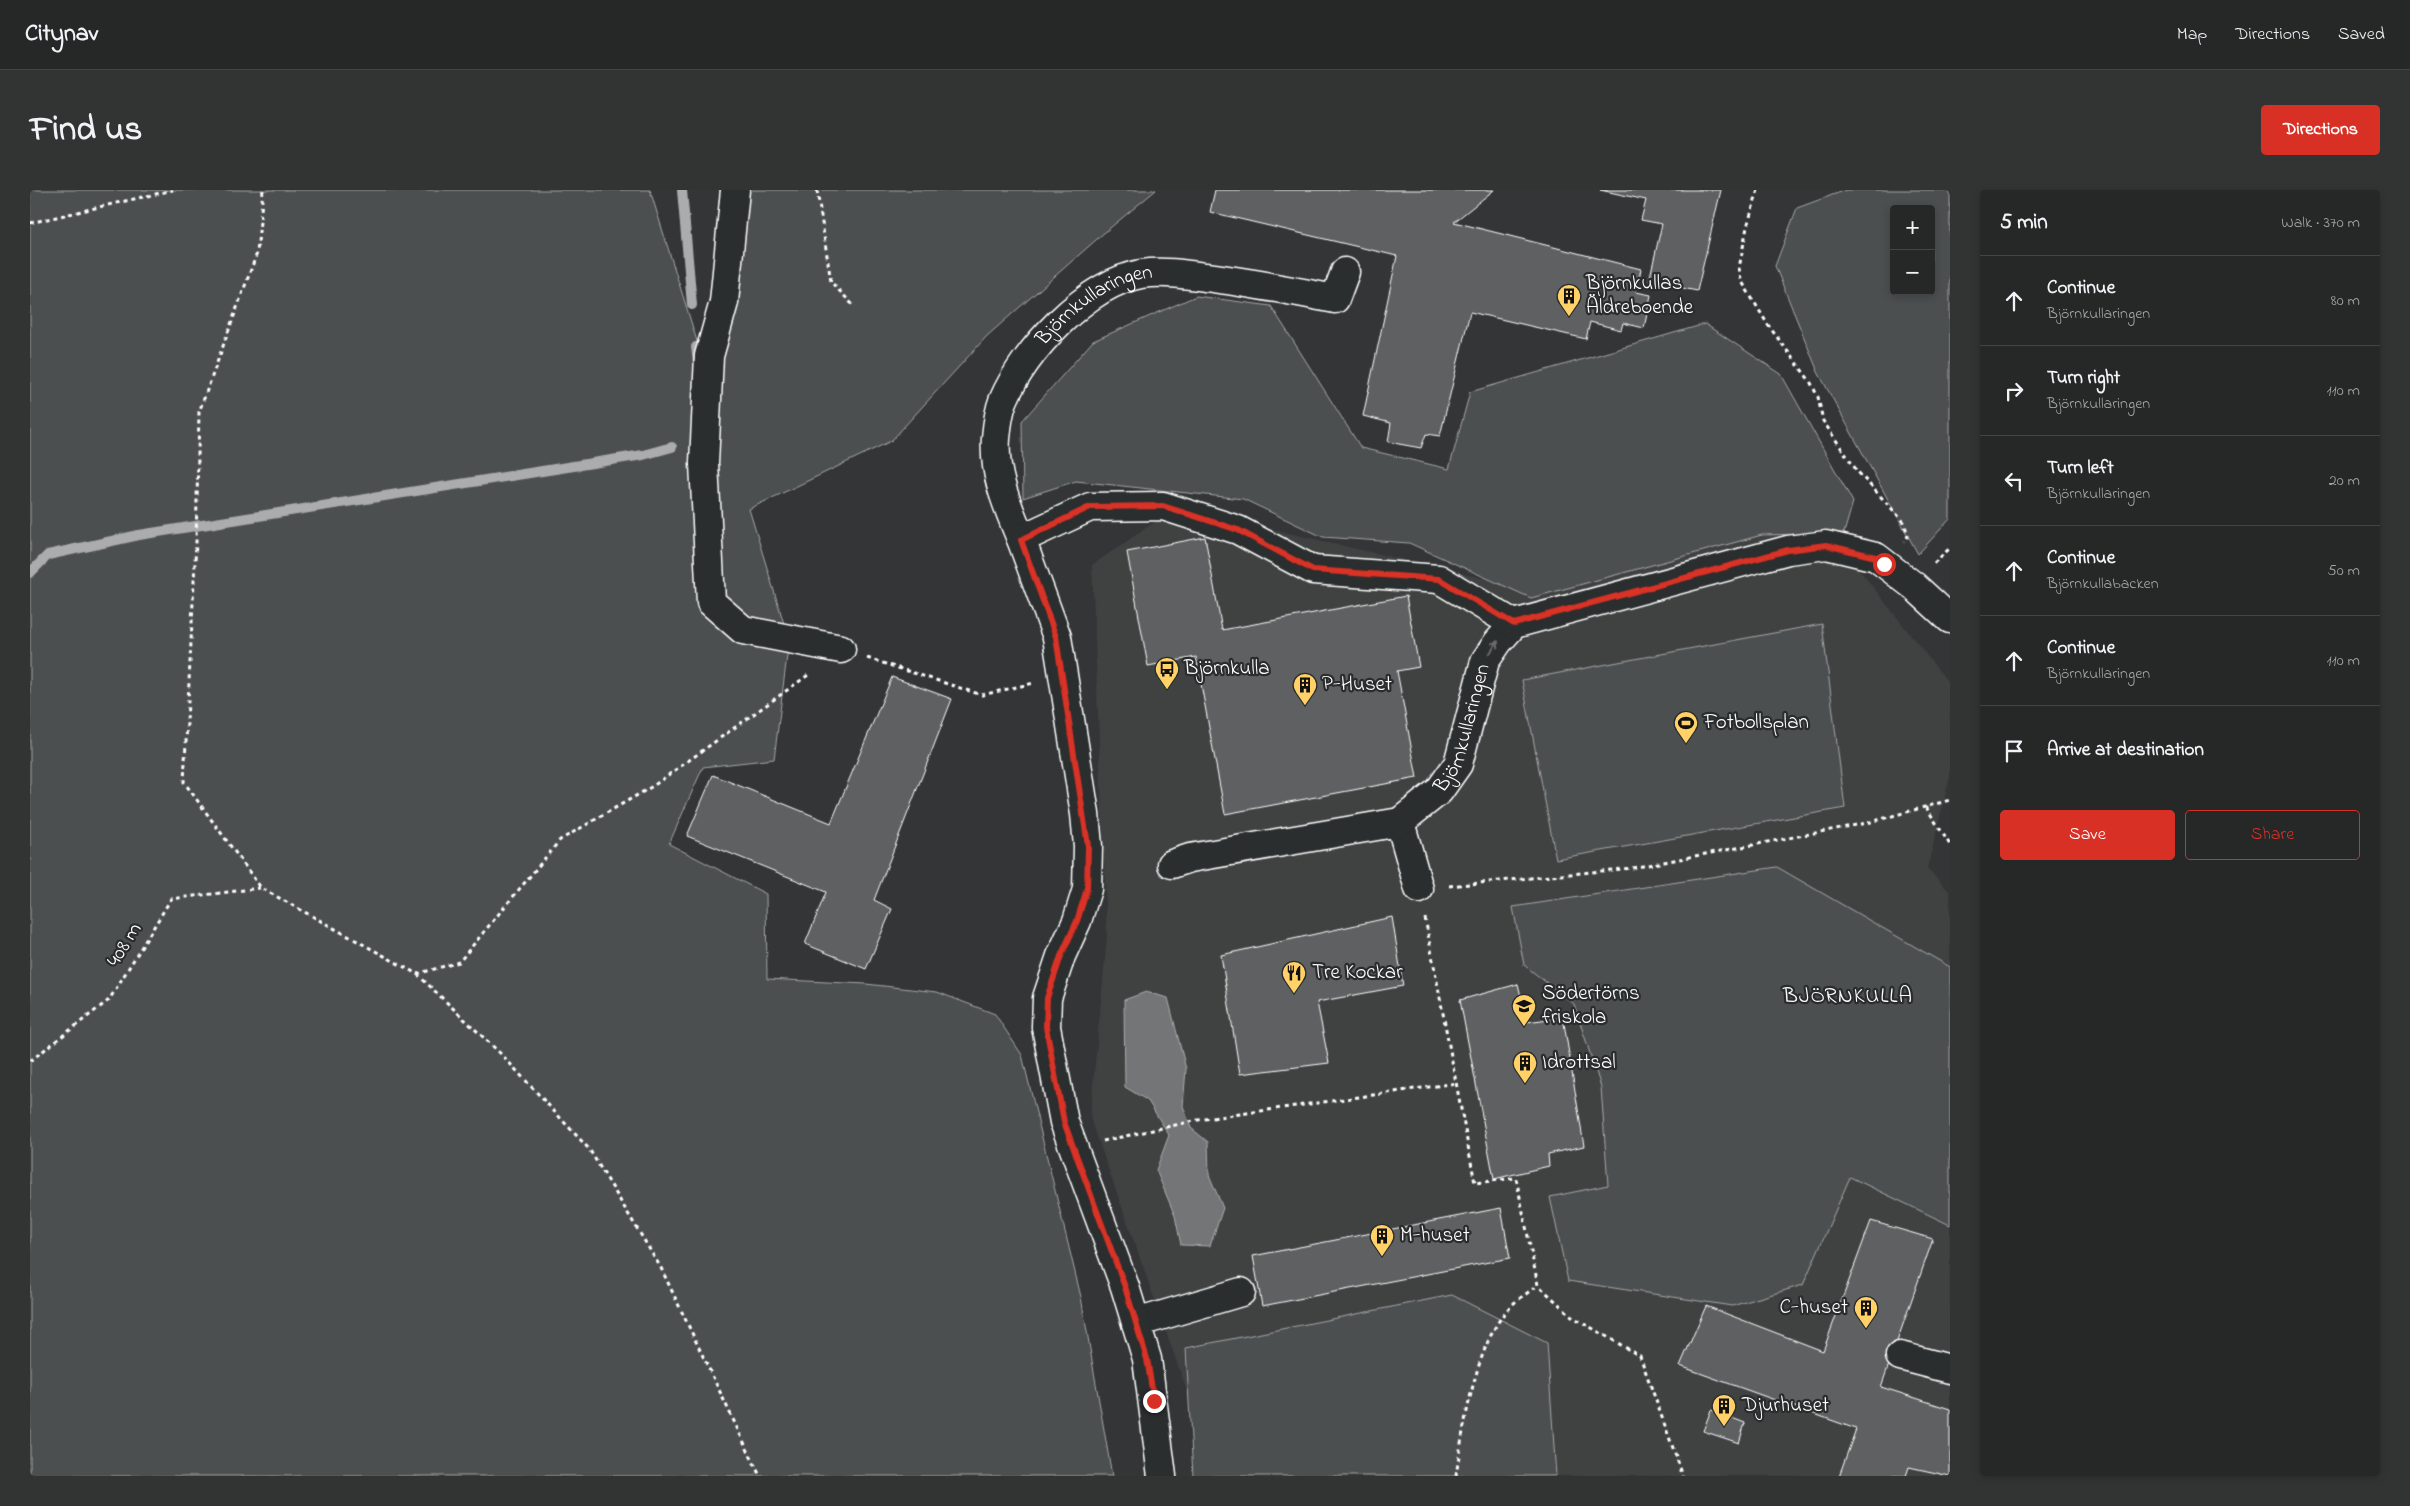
<!DOCTYPE html>
<meta charset="utf-8">
<style>
body{margin:0;font-family:"Indie Flower",sans-serif;background:#323434;color:#f1f3f6}
.controls{position:absolute;right:15px;top:15px;display:grid;overflow:hidden;border-radius:5px;box-shadow:0 2px 8px #0003}
.controls button{width:45px;height:45px;display:grid;place-items:center;padding:0;border:0;border-bottom:1px solid #424445;background:#262828;color:#f1f3f6;font:25px sans-serif}
.stop{position:absolute;width:15px;height:15px;margin:-11px;border:4px solid #d93025;border-radius:50%;background:#fff}
.stop.end{background:#d93025;border-color:#fff;box-shadow:0 1px 5px #0008}
.list{margin:0;padding:0;list-style:none}
h2{display:flex;justify-content:space-between;align-items:center;height:65px;margin:0;padding:0 20px;font-size:21px}
h2 small{font-size:16px;font-weight:400;color:#a4a6a8}
.list li{display:grid;grid-template-columns:32px 1fr auto;gap:15px;align-items:center;box-sizing:border-box;height:90px;padding:0 20px;border-top:1px solid #424445}
.list b{display:block;font-size:19px;white-space:nowrap}
.list p{margin:0;font-size:16px;white-space:nowrap;color:#a4a6a8}
.list em{font-size:16px;font-style:normal;color:#a4a6a8}
.actions{display:flex;gap:10px;padding:15px 20px}
.actions a{flex:1;padding:11px 0;border:1px solid #d93025;border-radius:5px;text-align:center;font-size:18px;color:#d93025}
.actions .main{background:#d93025;color:#fff}
.icon{flex:none;width:28px;height:28px;fill:none;stroke:currentColor;stroke-width:2;stroke-linecap:round;stroke-linejoin:round}
.map{position:relative;flex:none;width:1920px;height:1286px;overflow:hidden;border-radius:5px}
header{display:flex;align-items:center;gap:30px;box-sizing:border-box;height:70px;padding:0 25px;background:#262828;border-bottom:1px solid #424445}
header strong{font-size:24px}
nav{display:flex;gap:28px;margin-inline-start:auto;font-size:18px}
.intro{display:flex;align-items:center;justify-content:space-between;box-sizing:border-box;height:120px;padding:0 30px}
h1{margin:0;font-size:35px}
.button{padding:12px 22px;border-radius:5px;background:#d93025;color:#fff;font-size:18px;font-weight:700}
main{display:flex;gap:30px;padding:0 30px}
aside{flex:1;background:#262828;border-radius:5px;box-shadow:0 2px 8px #0003}
.map>svg:first-child{display:block}
.built{fill:#404243}
.green{fill:#4c4f50;stroke:#a6a7a8;fill-rule:evenodd}
.water{fill:#737576;stroke:#abacad}
.lines{fill:none;stroke-linecap:round;stroke-linejoin:round}
.stream{stroke:#abacad;stroke-width:10}
.building{fill:#5f6162;stroke:#fff}
.minor-casing{stroke:#fff;stroke-width:31}
.path{stroke:#fff;stroke-width:3;stroke-dasharray:4 4;stroke-linecap:butt}
.minor{stroke:#2a2d2e;stroke-width:28}
.oneway{stroke:#6a6c6d}
.route{stroke:#d93025;stroke-width:6}
.labels{text-anchor:middle;dominant-baseline:central;stroke-width:4.5;stroke-linejoin:round;paint-order:stroke}
.poi-label{font-size:21px;fill:#fff;stroke:#2a2d2e;text-anchor:start}
.street-label{font-size:21px;fill:#fff;stroke:#2a2d2e}
.neighbourhood-label{font-size:22px;letter-spacing:1px;fill:#fff;stroke:#2a2d2e}
</style>
<header>
<strong>Citynav</strong>
<nav><a>Map</a><a>Directions</a><a>Saved</a></nav>
</header>
<div class="intro"><h1>Find us</h1><a class="button">Directions</a></div>
<main>
<div class="map">
<svg width="1920" height="1286" viewBox="0 0 1920 1286">
<rect width="100%" height="100%" fill="#333536"/>
<filter id="ink" filterUnits="userSpaceOnUse"><feTurbulence type="fractalNoise" baseFrequency=".02" numOctaves="2"/><feDisplacementMap in="SourceGraphic" scale="10" xChannelSelector="R" yChannelSelector="G"/><feConvolveMatrix kernelMatrix="1 2 1 2 8 2 1 2 1" color-interpolation-filters="sRGB"/></filter>
<g filter="url(#ink)">
<path class="built" d="M1759,290L1920,495V586L1897,679L1920,702V1286H1193L1169,1235L1060,927L1077,747L1062,375L1147,317L1507,401Z"/>
<path class="green" d="M0,0H620L680,193L695,29L690,0H1126L1075,42L957,146L861,251L719,319L759,450L744,569L673,577L639,654L736,704L737,789L836,794L907,802L965,824L992,865L1051,1107L1082,1286H0Z
M1816,0H1920V329L1888,364L1788,182L1745,76L1767,18ZM1864,19H1901V101H1864Z
M1166,106L1241,116L1331,258L1419,279L1440,202L1675,134L1751,184L1823,312L1814,343L1732,345L1501,408L1379,353L1293,347L1213,309L1046,291L993,308L992,231L1063,151Z
M1792,434L1815,618L1526,669L1492,490Z
M1747,677L1920,777V1035L1820,987L1773,1095L1702,1116L1538,1091L1520,1007L1578,995L1571,897L1544,814L1494,775L1483,717Z
M1422,1105L1517,1153L1526,1286H1163L1156,1158Z"/>
<path class="water" d="M1116,802L1138,808L1156,879L1153,916L1161,938L1178,952L1179,985L1193,1018L1180,1056L1151,1055L1145,1026L1126,980L1139,945L1118,911L1095,897L1094,810Z"/>
<g class="lines">
<path class="stream" d="M652,0L662,115
M666,157L668,173
M0,383L18,365L109,345L613,265L642,257"/>
</g>
<path class="building" d="M1185,0H1464L1424,32L1611,79L1606,102L1621,105L1614,138L1593,133L1591,140L1560,132L1556,149L1440,122L1410,246L1396,244L1391,258L1358,252L1361,233L1333,226L1367,66L1180,22Z
M1570,0H1691L1667,101L1619,91L1632,34L1611,30L1616,10Z
M1175,347L1192,440L1376,406L1389,477L1367,481L1387,588L1195,624L1166,467L1118,476L1097,362Z
M862,487L922,509L844,710L862,719L836,779L775,754L796,702L657,646L683,585L801,633Z
M1362,727L1373,796L1287,812L1299,873L1210,884L1191,765Z
M1488,794L1497,832L1533,827L1554,956L1518,964L1519,976L1464,989L1430,810Z
M1471,1018L1480,1068L1232,1116L1223,1066Z
M1841,1031L1903,1049L1851,1197L1920,1219V1286L1879,1277L1876,1286H1809L1826,1239L1650,1176L1676,1116L1793,1161Z
M1681,1220L1715,1233L1709,1253L1673,1241Z"/>
<g class="lines">
<g class="minor-casing">
<g id="minor">
<path d="M705,0L694,112L679,166L674,273L681,412L713,440L811,459"/>
<path id="s1" d="M991,349C978,317 963,284 966,248C967,237 969,221 973,211C994,161 1056,94 1111,84C1132,81 1154,84 1175,87C1219,92 1262,101 1305,109L1315,82"/>
<path d="M1370,632L1389,699"/>
<path id="s2" d="M1142,674L1160,668L1370,632L1409,601L1428,574L1455,471L1468,452L1484,434"/>
<path d="M1106,1133L1211,1102"/>
<path d="M1870,1166L1920,1179"/>
<path d="M1132,1286L1117,1169L1095,1097L1034,932L1016,837L1017,808L1031,766L1047,731L1057,699L1058,656L1055,624L1027,447L991,349L1060,317L1133,316L1208,340L1283,380L1409,389L1484,434L1758,360L1796,355L1846,367L1884,396L1920,429"/>
</g>
</g>
<path class="path" d="M233,0L227,63L169,222L166,352L154,592L231,698L387,784L473,866L559,959L631,1078L730,1286
M787,0L801,92L823,115
M1728,0L1717,37L1709,78L1711,90L1738,135L1780,191L1788,207L1793,231L1827,281L1874,332L1878,346L1874,351
M0,33L143,0
M1904,373L1920,358
M837,468L952,505L1004,493
M1896,617L1920,655
M1419,696L1602,678L1837,633L1920,610
M1395,728L1445,993L1486,988L1508,1095L1543,1127L1610,1166L1653,1286
M387,784L429,772L530,650L623,596L781,483
M0,871L79,810L141,709L230,698
M1073,951L1168,930L1427,893
M1426,1286C1433,1238 1445,1156 1478,1119C1486,1110 1498,1103 1508,1095"/>
<use href="#minor" class="minor"/>
</g>
<defs><path id="oneway-shaft" d="M-6 0H5M1.5-3L5.5 0L1.5 3" fill="none" stroke-width="1.6" stroke-linecap="round" stroke-linejoin="round" transform="scale(1.25)"/></defs>
<use class="oneway" href="#oneway-shaft" transform="translate(1464 457) rotate(-56)"/>
</g>
<g class="lines" filter="url(#ink)">
<path class="route" d="M1124,1211L1117,1169L1095,1097L1034,932L1016,837L1017,808L1031,766L1047,731L1057,699L1058,656L1026,447L991,350L1060,317L1133,316L1208,340L1283,380L1409,389L1484,434L1758,360L1796,355L1846,367L1854,374"/>
</g>
<defs>
<g id="building-pin" transform="scale(1.25)"><path d="M0 17L-7.5 6A9.5 9.5 0 1 1 7.5 6Z" fill="#ffd166" stroke="#2a2d2e"/><path d="M-4-6H4V6H1V3H-1V6H-4ZM-2.5-4.3h1.7v1.8h-1.7ZM.8-4.3h1.7v1.8H.8ZM-2.5-1h1.7V.8h-1.7ZM.8-1h1.7V.8H.8Z" fill="#111"/></g>
<g id="bus-pin" transform="scale(1.25)"><path d="M0 17L-7.5 6A9.5 9.5 0 1 1 7.5 6Z" fill="#ffd166" stroke="#2a2d2e"/><path d="M-5-6H5V4H4V6H2V4H-2V6H-4V4H-5ZM-3.5-4V0h7V-4ZM-3.5 1.2v1.5H-2V1.2ZM2 1.2v1.5H3.5V1.2Z" fill="#111"/></g>
<g id="stadium-pin" transform="scale(1.25)"><path d="M0 17L-7.5 6A9.5 9.5 0 1 1 7.5 6Z" fill="#ffd166" stroke="#2a2d2e"/><path d="M0-5a6.5 5 0 1 0 0 10a6.5 5 0 1 0 0-10ZM-3.5-1.8h7v3.6h-7Z" fill="#111"/></g>
<g id="restaurant-pin" transform="scale(1.25)"><path d="M0 17L-7.5 6A9.5 9.5 0 1 1 7.5 6Z" fill="#ffd166" stroke="#2a2d2e"/><path d="M-5-6h1v4h1v-4h1v4h1v-4h1v5L-1.5 .5V6h-2V.5L-5-1ZM5-6V6H3V1.5H1.5Q1.5-4 5-6Z" fill="#111"/></g>
<g id="school-pin" transform="scale(1.25)"><path d="M0 17L-7.5 6A9.5 9.5 0 1 1 7.5 6Z" fill="#ffd166" stroke="#2a2d2e"/><path d="M0-5L7-2L0 1L-7-2ZM-4 1L0 2.5L4 1V4Q0 6-4 4Z" fill="#111"/></g>
</defs>
<g fill-rule="evenodd">
<use href="#building-pin" x="1539" y="106"/>
<use href="#bus-pin" x="1137" y="479"/>
<use href="#building-pin" x="1275" y="495"/>
<use href="#stadium-pin" x="1656" y="533"/>
<use href="#restaurant-pin" x="1264" y="783"/>
<use href="#school-pin" x="1494" y="816"/>
<use href="#building-pin" x="1495" y="873"/>
<use href="#building-pin" x="1352" y="1046"/>
<use href="#building-pin" x="1836" y="1118"/>
<use href="#building-pin" x="1694" y="1216"/>
</g>
<g class="labels">
<g class="poi-label">
<text x="1556" y="94">Björnkullas<tspan x="1556" dy="24">Äldreboende</tspan></text>
<text x="1154" y="479">Björnkulla</text>
<text x="1292" y="495">P-Huset</text>
<text x="1674" y="533">Fotbollsplan</text>
<text x="1282" y="783">Tre Kockar</text>
<text x="1512" y="804">Södertörns<tspan x="1512" dy="24">friskola</tspan></text>
<text x="1512" y="873">Idrottsal</text>
<text x="1370" y="1046">M-huset</text>
<text x="1818" y="1118" text-anchor="end">C-huset</text>
<text x="1712" y="1216">Djurhuset</text>
</g>
<g class="street-label">
<text stroke="none"><textPath href="#s1" startOffset="280">Björnkullaringen</textPath></text>
<text stroke="none"><textPath href="#s2" startOffset="350">Björnkullaringen</textPath></text>
<text transform="translate(95 755) rotate(-58)">408 m</text>
</g>
<g class="neighbourhood-label">
<text x="1818" y="807">BJÖRNKULLA</text>
</g>
</g>
</svg>
<div class="controls">
<button>+</button>
<button>−</button>
</div>
<div class="stop" style="left:1854px;top:374px"></div>
<div class="stop end" style="left:1124px;top:1211px"></div>
</div>
<aside>
<h2>5 min<small>Walk · 370 m</small></h2>
<ul class="list">
<li><svg class="icon" aria-label="ahead" viewBox="0 0 24 24"><path d="M12 20V5M6 11l6-6 6 6"/></svg><div><b>Continue</b><p>Björnkullaringen</p></div><em>80 m</em></li>
<li><svg class="icon" aria-label="right" viewBox="0 0 24 24"><path d="M7 20v-9h11M14 6l5 5-5 5"/></svg><div><b>Turn right</b><p>Björnkullaringen</p></div><em>110 m</em></li>
<li><svg class="icon" aria-label="left" viewBox="0 0 24 24"><path d="M17 20v-9H6M10 6l-5 5 5 5"/></svg><div><b>Turn left</b><p>Björnkullaringen</p></div><em>20 m</em></li>
<li><svg class="icon" aria-label="ahead" viewBox="0 0 24 24"><path d="M12 20V5M6 11l6-6 6 6"/></svg><div><b>Continue</b><p>Björnkullabacken</p></div><em>50 m</em></li>
<li><svg class="icon" aria-label="ahead" viewBox="0 0 24 24"><path d="M12 20V5M6 11l6-6 6 6"/></svg><div><b>Continue</b><p>Björnkullaringen</p></div><em>110 m</em></li>
<li><svg class="icon" aria-label="arrive" viewBox="0 0 24 24"><path d="M6 21V4h12l-3 4 3 4H6"/></svg><div><b>Arrive at destination</b></div></li>
</ul>
<div class="actions"><a class="main">Save</a><a>Share</a></div>
</aside>
</main>
